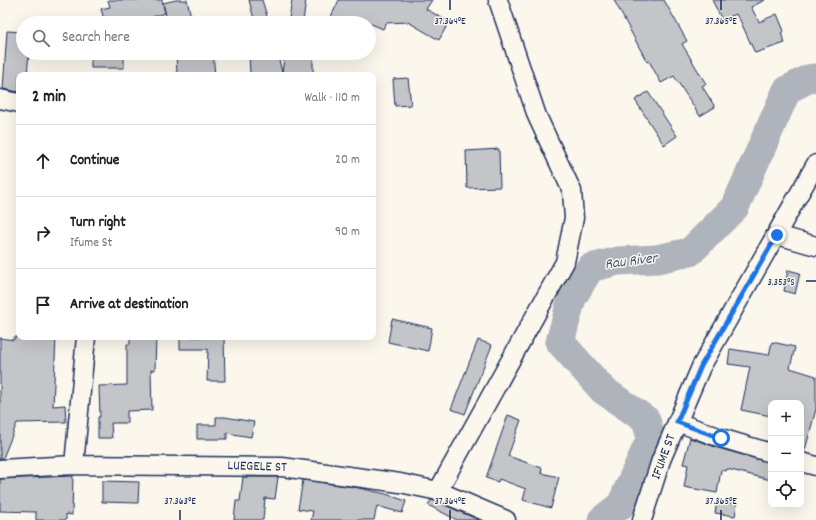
<!DOCTYPE html>
<meta charset="utf-8">
<style>
body{margin:0;font-family:Dekko,sans-serif;background:#f6f6f6;color:#202124}
.controls{position:absolute;right:12px;bottom:12px;display:grid;overflow:hidden;border-radius:8px;box-shadow:0 4px 16px #0002}
.controls button{width:36px;height:36px;display:grid;place-items:center;padding:0;border:0;border-bottom:1px solid #e0e0e0;background:#fff;color:#202124;font:20px sans-serif}
.stop{position:absolute;width:12px;height:12px;margin:-9px;border:3px solid #1a73e8;border-radius:50%;background:#fff}
.stop.end{background:#1a73e8;border-color:#fff;box-shadow:0 1px 4px #0008}
.list{margin:0;padding:0;list-style:none}
h2{display:flex;justify-content:space-between;align-items:center;height:52px;margin:0;padding:0 16px;font-size:17px}
h2 small{font-size:13px;font-weight:400;color:#757577}
.list li{display:grid;grid-template-columns:26px 1fr auto;gap:12px;align-items:center;box-sizing:border-box;height:72px;padding:0 16px;border-top:1px solid #e0e0e0}
.list b{display:block;font-size:15px;white-space:nowrap}
.list p{margin:0;font-size:13px;white-space:nowrap;color:#757577}
.list em{font-size:13px;font-style:normal;color:#757577}
.icon{flex:none;width:22px;height:22px;fill:none;stroke:currentColor;stroke-width:2;stroke-linecap:round;stroke-linejoin:round}
.map{position:relative;flex:none;width:816px;height:520px;overflow:hidden}
.search{position:absolute;background:#fff;box-shadow:0 4px 16px #0002;left:16px;top:16px;width:360px;height:44px;display:flex;align-items:center;gap:10px;box-sizing:border-box;padding:0 14px;border-radius:22px;color:#757577;font-size:15px}
.panel{position:absolute;background:#fff;box-shadow:0 4px 16px #0002;left:16px;top:72px;width:360px;height:268px;border-radius:8px}
.map>svg:first-child{display:block}
.lines{fill:none;stroke-linecap:round;stroke-linejoin:round}
.river{stroke:#afb3bb;stroke-width:29}
.building{fill:#c3c5c9;stroke:#1b2f5e}
.street-casing{stroke:#1b2f5e;stroke-width:21}
.street{stroke:#fbf7ec;stroke-width:18}
.route{stroke:#1a73e8;stroke-width:5}
.ticks{fill:none;stroke:#1b2f5e;stroke-width:1.5}
.labels{text-anchor:middle;dominant-baseline:central;stroke-width:3;stroke-linejoin:round;paint-order:stroke}
.street-label{font-size:14px;fill:#1b2f5e;stroke:#fbf7ec}
.water-label{font-size:15px;font-style:italic;fill:#47577a;stroke:#fbf7ec}
.ticks-label{font-size:10px;text-anchor:middle;fill:#1b2f5e;stroke:#fbf7ec;stroke-width:3;stroke-linejoin:round;paint-order:stroke}
</style>
<div class="map">
<svg width="816" height="520" viewBox="0 0 816 520">
<rect width="100%" height="100%" fill="#fbf7ec"/>
<filter id="ink" filterUnits="userSpaceOnUse"><feTurbulence type="fractalNoise" baseFrequency=".025" numOctaves="2"/><feDisplacementMap in="SourceGraphic" scale="8" xChannelSelector="R" yChannelSelector="G"/><feConvolveMatrix kernelMatrix="1 2 1 2 8 2 1 2 1" color-interpolation-filters="sRGB"/></filter>
<g filter="url(#ink)">
<g class="lines">
<path class="river" d="M602,520L621,505L651,438L646,420L603,390L560,342L572,298L590,268L618,261L657,259L690,252L735,207L787,90L808,79L816,78"/>
</g>
<path class="building" d="M108,0H162L165,13L134,23H105L101,9L110,7Z
M176,0H187L192,21L185,23H168L163,3Z
M249,0H262L269,23H255Z
M292,0H306L303,21L289,19Z
M339,0H432L426,9L449,22L439,40L408,22L386,23L383,29L369,23H328Z
M614,0H664L687,41L682,44L706,84L702,86L715,107L700,116L674,76L661,83L649,61L647,62Z
M712,0H765L751,7L759,22L777,14L784,31L781,33L785,43L755,53L739,18H738L736,14L722,20Z
M7,31L23,32V53H29L27,75H19V92L3,89Z
M91,53H124V68H91Z
M176,53H213L215,75H177Z
M249,53H277L282,72L285,53H313V75H250Z
M408,78L411,105L395,106L393,79Z
M648,92L677,136L664,145L635,100Z
M499,149L500,187L467,188L466,151Z
M788,270L800,273L795,294L784,291Z
M392,319L432,328L428,351L388,342Z
M14,337H56L53,406L65,405L66,422L17,423L3,458H0V338L14,340Z
M130,337H156L155,370H151L152,410L127,411V423H111L112,438H98V417H100L99,386L127,385V344H130Z
M180,337H224L225,381H207L208,349H180Z
M478,340L492,345L465,414L451,409Z
M772,342L795,347L790,368L816,376V409L805,450L801,449V403H771V416L741,410L750,367L728,364L730,349L769,355Z
M508,415L521,420L508,456L542,468L541,473L559,477L551,508L523,500L526,489L499,479L498,482L486,478Z
M216,417H225L254,422L251,437L227,433V439H197V425H216Z
M690,438L718,448L771,463V480L727,469L726,471L721,470L717,493L684,487L688,465L683,464Z
M73,476L72,515L66,514V520H36V512L0,511V479Z
M243,477H278L275,499L265,498L263,520H234L236,501H240Z
M303,480L354,487L386,494L406,501L402,513L377,506L374,520H311L313,511L298,509Z
M102,481L139,482L138,503L102,502Z
M431,500L435,501L479,520H457L428,505Z
M717,501L737,504L735,516L715,513Z"/>
<g class="lines">
<g class="street-casing">
<path id="street" d="M0,99L19,103
M777,235L816,246
M677,422L721,438L771,453
M801,462L816,466
M74,465L86,337
M0,469L74,465L282,467L400,483L438,491L506,520
M438,491L565,262L574,218L572,191L537,116L498,0
M642,520L661,460L701,367L816,164"/>
</g>
<use href="#street" class="street"/>
</g>
</g>
<g class="lines" filter="url(#ink)">
<path class="route" d="M721,438L677,422L701,366L777,235"/>
</g>
<path class="ticks" d="M450,0V10M721,0V10M806,281H816M180,510V520M450,510V520M721,510V520"/>
<g class="labels">
<g class="street-label">
<text transform="translate(664 457) rotate(-70)">IFUME ST</text>
<text transform="translate(257 467) rotate(2)">LUEGELE ST</text>
</g>
<g class="water-label">
<text transform="translate(631 262) rotate(-7)">Rau River</text>
</g>
</g>
<g class="ticks-label">
<text x="450" y="24">37.364°E</text>
<text x="721" y="24">37.365°E</text>
<text x="781" y="285">3.353°S</text>
<text x="180" y="504">37.363°E</text>
<text x="450" y="504">37.364°E</text>
<text x="721" y="504">37.365°E</text>
</g>
</svg>
<div class="controls">
<button>+</button>
<button>−</button>
<button><svg class="icon" aria-label="locate" viewBox="0 0 24 24"><circle cx="12" cy="12" r="6"/><path d="M12 2v4M12 18v4M2 12h4M18 12h4"/></svg></button>
</div>
<div class="stop" style="left:721px;top:438px"></div>
<div class="stop end" style="left:777px;top:235px"></div>
<div class="search"><svg class="icon" aria-label="search" viewBox="0 0 24 24"><circle cx="10" cy="10" r="6"/><path d="M15 15l6 6"/></svg>Search here</div>
<section class="panel">
<h2>2 min<small>Walk · 110 m</small></h2>
<ul class="list">
<li><svg class="icon" aria-label="ahead" viewBox="0 0 24 24"><path d="M12 20V5M6 11l6-6 6 6"/></svg><div><b>Continue</b></div><em>20 m</em></li>
<li><svg class="icon" aria-label="right" viewBox="0 0 24 24"><path d="M7 20v-9h11M14 6l5 5-5 5"/></svg><div><b>Turn right</b><p>Ifume St</p></div><em>90 m</em></li>
<li><svg class="icon" aria-label="arrive" viewBox="0 0 24 24"><path d="M6 21V4h12l-3 4 3 4H6"/></svg><div><b>Arrive at destination</b></div></li>
</ul>
</section>
</div>
